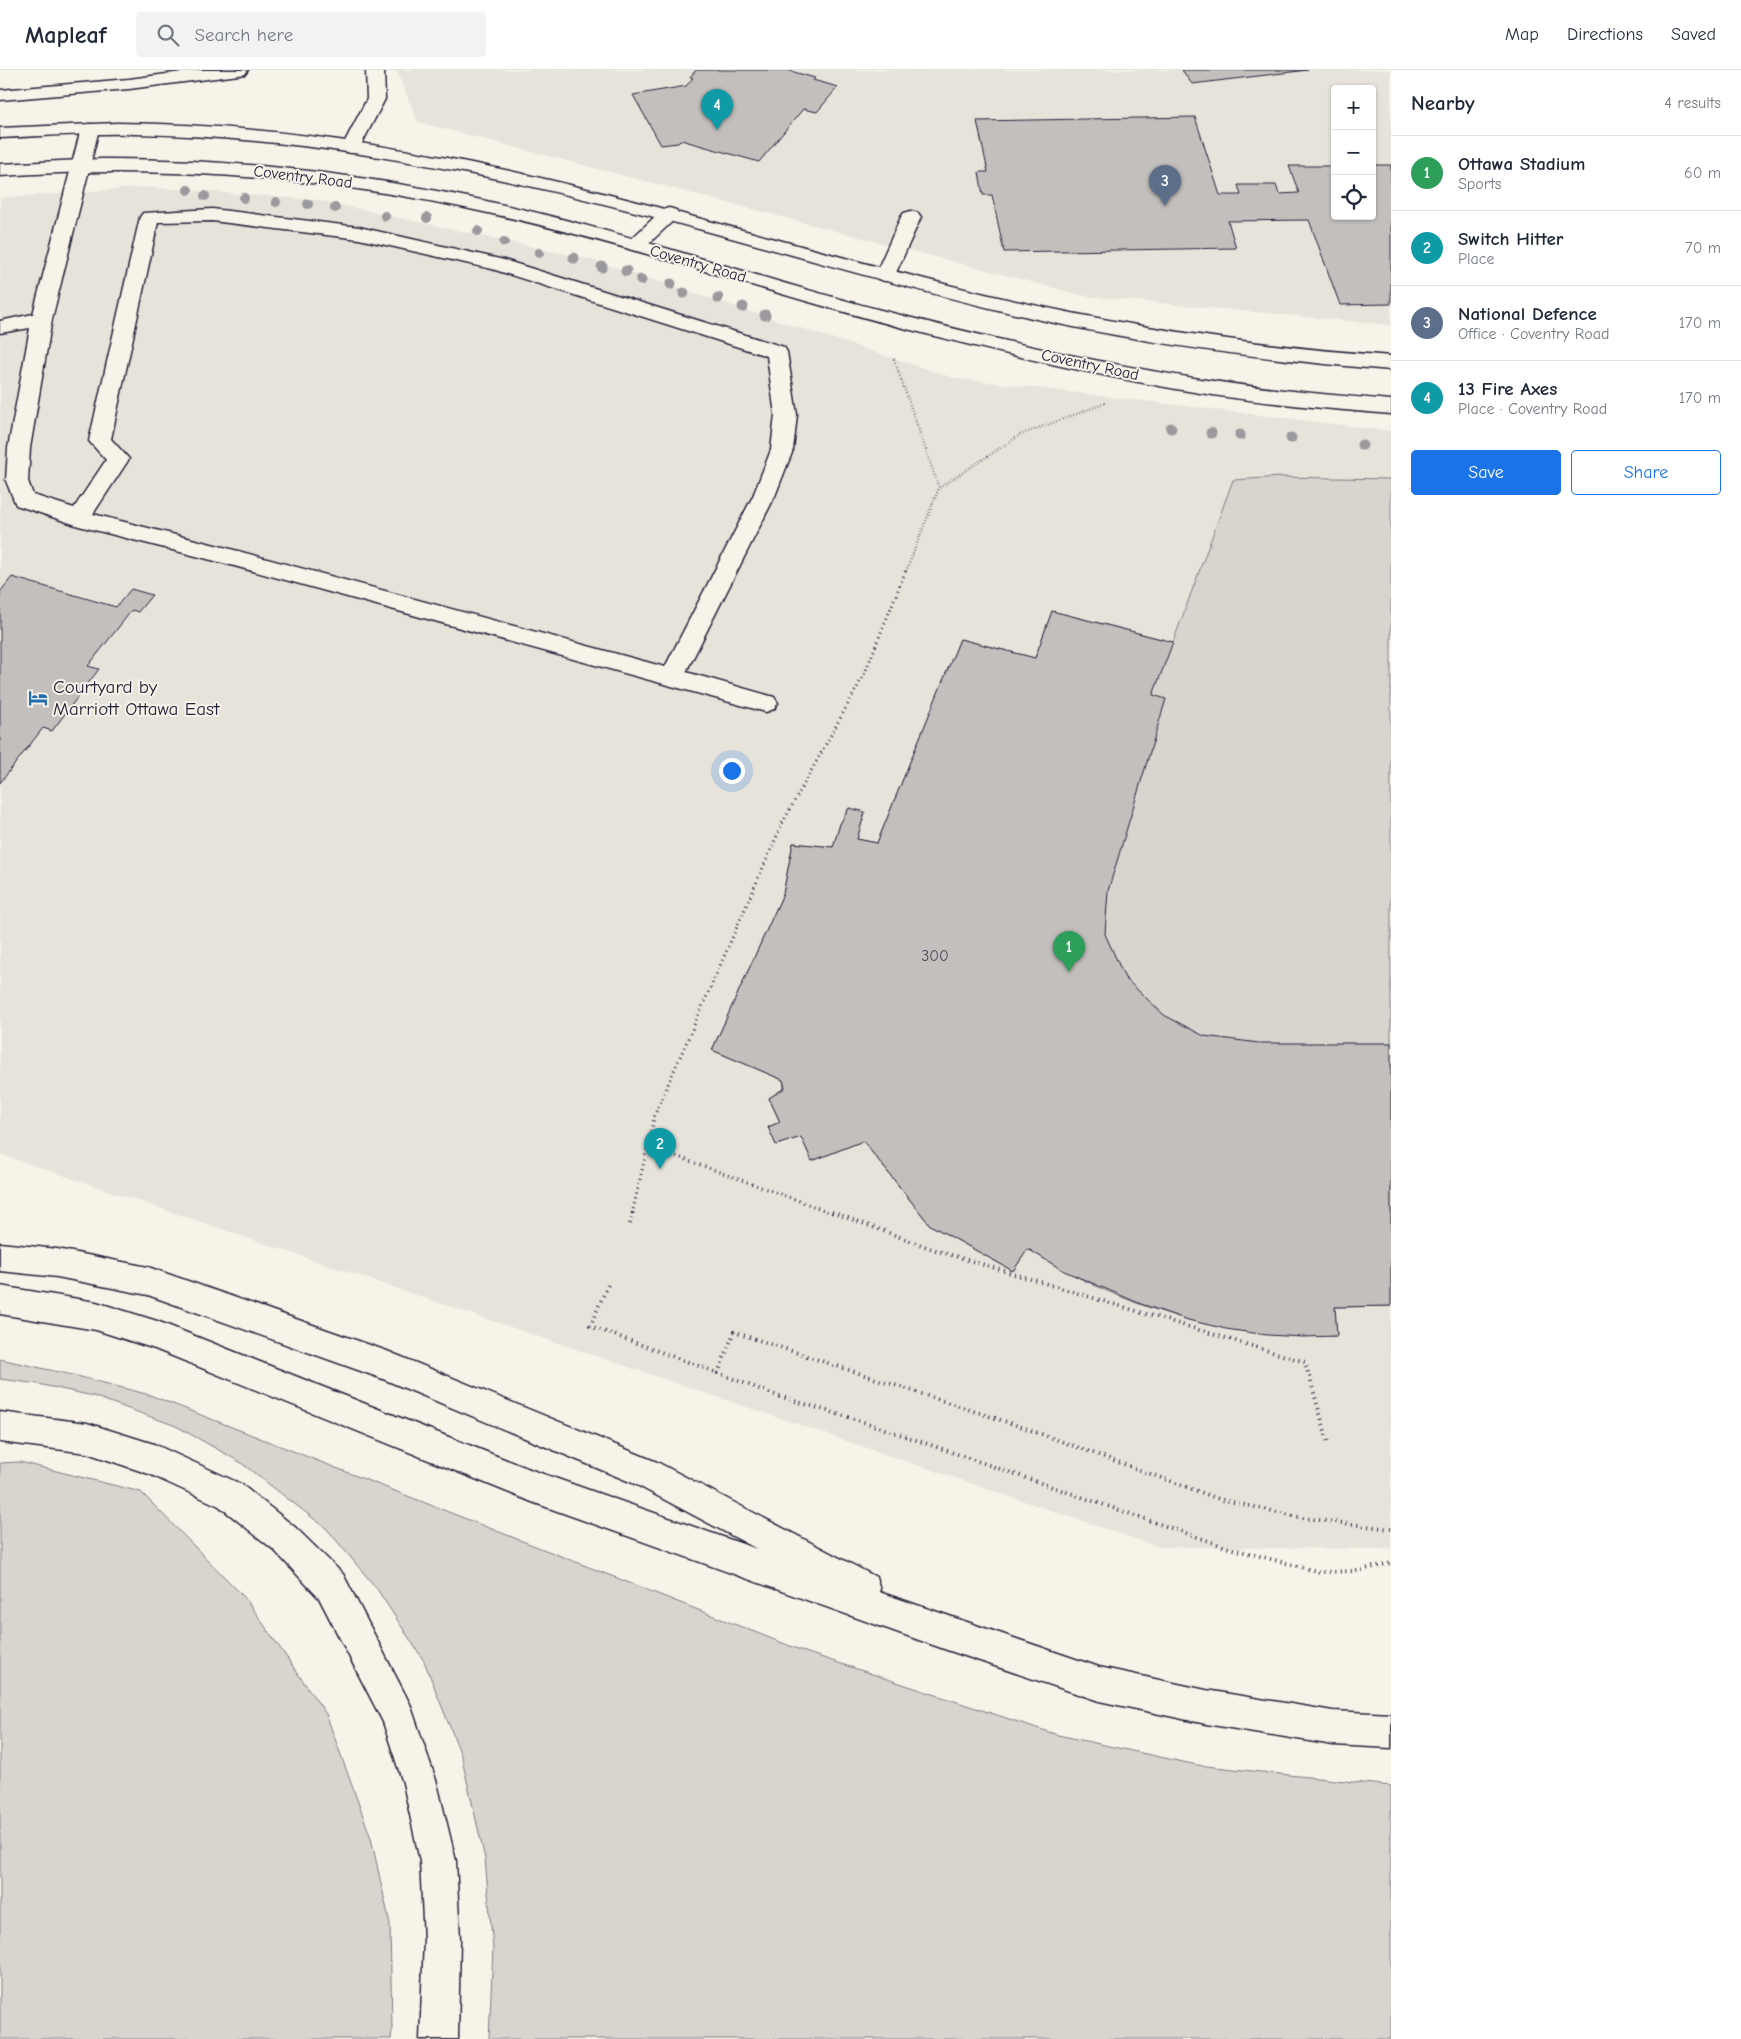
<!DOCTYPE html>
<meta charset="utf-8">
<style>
body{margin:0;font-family:"Comic Neue",sans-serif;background:#f2f2f3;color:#1f2937}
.controls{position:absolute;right:15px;top:15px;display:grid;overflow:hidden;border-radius:5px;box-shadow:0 1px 4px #0004}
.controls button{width:45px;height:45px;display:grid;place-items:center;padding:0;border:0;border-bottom:1px solid #e0e1e3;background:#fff;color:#1f2937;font:25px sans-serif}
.you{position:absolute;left:731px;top:700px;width:18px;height:18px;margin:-12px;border:4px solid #fff;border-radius:50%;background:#1a73e8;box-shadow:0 0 0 8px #1a73e833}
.badge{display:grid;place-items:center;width:32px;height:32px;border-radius:50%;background:#1a73e8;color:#fff;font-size:16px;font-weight:700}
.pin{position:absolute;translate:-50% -41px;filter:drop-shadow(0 1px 2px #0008)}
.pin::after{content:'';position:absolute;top:26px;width:18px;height:15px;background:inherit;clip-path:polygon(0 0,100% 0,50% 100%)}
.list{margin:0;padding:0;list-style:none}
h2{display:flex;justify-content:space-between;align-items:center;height:65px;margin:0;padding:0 20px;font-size:21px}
h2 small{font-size:16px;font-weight:400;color:#747a83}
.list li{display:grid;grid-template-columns:32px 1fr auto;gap:15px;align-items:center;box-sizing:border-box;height:75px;padding:0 20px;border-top:1px solid #e0e1e3}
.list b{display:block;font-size:19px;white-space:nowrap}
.list p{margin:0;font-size:16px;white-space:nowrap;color:#747a83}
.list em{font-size:16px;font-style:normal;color:#747a83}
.actions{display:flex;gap:10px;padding:15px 20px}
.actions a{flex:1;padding:11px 0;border:1px solid #1a73e8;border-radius:5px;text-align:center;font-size:18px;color:#1a73e8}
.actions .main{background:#1a73e8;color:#fff}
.icon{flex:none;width:28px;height:28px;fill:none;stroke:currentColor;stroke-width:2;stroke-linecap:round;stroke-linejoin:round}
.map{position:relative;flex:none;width:1391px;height:1969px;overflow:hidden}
header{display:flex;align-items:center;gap:30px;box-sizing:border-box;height:70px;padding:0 25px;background:#fff;border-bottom:1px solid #e0e1e3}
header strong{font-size:24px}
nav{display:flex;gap:28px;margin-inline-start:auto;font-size:18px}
.search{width:350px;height:45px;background:#f2f2f3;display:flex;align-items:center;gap:12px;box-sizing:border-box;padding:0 18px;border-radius:5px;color:#747a83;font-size:19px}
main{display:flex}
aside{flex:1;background:#fff}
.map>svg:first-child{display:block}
.built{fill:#e7e3db;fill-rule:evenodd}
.green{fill:#d8d5cf;stroke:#7d7c85}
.building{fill:#c2bfbd;stroke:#22223b}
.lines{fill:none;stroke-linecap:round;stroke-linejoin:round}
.minor-casing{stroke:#22223b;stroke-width:3}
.major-casing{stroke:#22223b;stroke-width:3}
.highway-casing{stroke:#22223b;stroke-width:3}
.path-far2{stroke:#22223b;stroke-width:2.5;stroke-dasharray:0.5 2.5;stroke-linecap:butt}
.path-far1{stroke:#22223b;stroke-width:3;stroke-dasharray:1 4;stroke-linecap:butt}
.path{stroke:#22223b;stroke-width:4;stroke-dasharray:1 4.5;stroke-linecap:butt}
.minor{fill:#f7f3e8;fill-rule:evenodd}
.major{fill:#f7f3e8;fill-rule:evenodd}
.highway{fill:#f7f3e8;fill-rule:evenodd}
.tree{fill:#9b999d}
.labels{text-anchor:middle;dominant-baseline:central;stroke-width:4;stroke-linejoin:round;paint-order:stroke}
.far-street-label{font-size:16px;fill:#22223b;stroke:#f7f3e8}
.number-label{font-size:16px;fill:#4a495c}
.poi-label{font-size:19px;fill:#22223b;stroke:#f7f3e8;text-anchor:start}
</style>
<header>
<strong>Mapleaf</strong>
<div class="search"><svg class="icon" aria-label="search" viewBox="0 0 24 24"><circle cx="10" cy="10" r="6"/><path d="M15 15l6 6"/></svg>Search here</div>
<nav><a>Map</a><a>Directions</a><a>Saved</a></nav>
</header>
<main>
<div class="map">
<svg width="1391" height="1969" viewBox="0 0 1391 1969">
<rect width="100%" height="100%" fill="#f7f3e8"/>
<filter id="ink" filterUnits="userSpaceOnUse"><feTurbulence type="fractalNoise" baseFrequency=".02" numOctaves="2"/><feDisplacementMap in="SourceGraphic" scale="10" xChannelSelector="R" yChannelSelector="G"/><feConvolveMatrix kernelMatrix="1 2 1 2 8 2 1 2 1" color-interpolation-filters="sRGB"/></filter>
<g filter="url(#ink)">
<path class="built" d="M396,0H1391V255L1085,226L418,52ZM1335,19H1372V146H1335Z
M149,117L318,130L592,190L954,308L1391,361V1479L1159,1477L0,1084V128Z"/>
<path class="green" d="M1281,407L1391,409V1236L1335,1237L1337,1266C1228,1271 1120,1237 1028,1179L1013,1201L930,1155L863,1071L812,1091L801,1067L776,1075L768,1057L780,1052L769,1028L784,1018L783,1010L712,980L783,824L793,773L833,777L840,754L849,738L865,742L857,769L877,773L960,569L1035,588L1052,541L1173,572L1233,410Z
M0,1289L77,1306L150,1325L808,1583L1058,1665L1197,1695L1391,1716V1969H489L493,1878L485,1789L461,1685L424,1591L377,1519L326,1458L240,1392L176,1356L93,1326L38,1314L0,1309Z
M20,1392L141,1422L246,1529L326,1644L371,1768L390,1854L392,1960L391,1969H0V1393Z"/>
<path class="building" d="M696,0H787L815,8L813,10L838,17L817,42L803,39L759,92L681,70L678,73L661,75L633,25L686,16L693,8L690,7Z
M1182,0H1308L1192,14Z
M1195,47L1220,125H1241L1238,115H1276L1279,124L1299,123L1289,96H1335V146H1372V95H1391V234L1340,235L1309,150L1228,151L1236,178L1004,182L992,125H983L979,102H988L977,51Z
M12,507L116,537L131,519L152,525L138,542L132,540L88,596L99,599L52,661L43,658L0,713V522Z
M1052,541L1173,572L1153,625L1166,629L1108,821L1105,864L1125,908L1164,945L1204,966L1259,973H1391V1236L1335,1237L1337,1266L1303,1267L1267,1265L1226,1259L1188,1250L1141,1234L1064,1201L1028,1179L1013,1201L930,1155L863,1071L812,1091L801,1067L776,1075L768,1057L780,1052L769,1028L785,1018L783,1010L712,980L783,824L793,773L833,777L840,754L849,738L865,742L857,769L877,773L960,569L1035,588Z"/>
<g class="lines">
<g class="minor-casing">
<path id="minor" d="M197,0H248L245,4L239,5L129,19L0,30V20L129,9Z
M366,0H384L385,29L360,77L358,81L351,83L344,81L342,77L367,29Z
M90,54L96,55L99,59L52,249L30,378L28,411L33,425L74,438L106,390L89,371L140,147L143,143L212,139L359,157L504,190L784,277L787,282L797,345L793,380L775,426L686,602L774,627L778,633L774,639L766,642L227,494L79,456L16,435L6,411L8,378L30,258L0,263V251L33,244L81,59L84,55ZM212,151L359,169L492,199L767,286L775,345L771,380L753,426L665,597L227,478L93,444L129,389L111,369L158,152Z
M669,138L676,140L679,144L676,148L643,179L636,181L629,179L626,175L629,171L662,140Z
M911,141L918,143L921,147L895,205L892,209L885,211L878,209L875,205L901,147L904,143Z"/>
</g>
<g class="major-casing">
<path id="major" d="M117,53C267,54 417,78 562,113C704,147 843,190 985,224C1119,256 1254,276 1391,286V300C1270,290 1150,275 1032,248C849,206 671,145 488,107C372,83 254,66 135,64C90,63 45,66 0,68V58Z
M101,89C251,88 401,109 546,145C658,173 766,210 877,239C984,267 1091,292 1200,309C1264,319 1327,325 1391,330V344C1327,339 1263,333 1200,323C1101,307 1004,284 907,259C767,223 630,174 488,143C327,107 165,95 0,106V94Z"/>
</g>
<g class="highway-casing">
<path id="highway" d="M0,1173L57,1179L148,1197L387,1281L657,1392L876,1507L880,1519L879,1522L1099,1597L1206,1620L1333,1641L1391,1644V1678L1333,1675L1206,1654L1099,1631L947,1580L532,1432L155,1279L96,1260L0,1244V1216L96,1232L157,1251L532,1400L757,1479L635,1414L383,1309L148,1225L57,1207L0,1201Z
M0,1342L87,1353L154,1374L241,1414L296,1458L343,1504L410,1634L437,1713L456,1791L460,1869L458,1969H420L424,1869L420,1791L403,1713L383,1652L319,1528L274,1480L219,1436L149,1404L87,1383L0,1372Z"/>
</g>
<path class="path-far2" d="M894,289L939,418
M906,501L939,418L1020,365L1106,333"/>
<path class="path-far1" d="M648,1076L835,1144
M632,1144L655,1044L783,752L864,605L906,500"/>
<path class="path" d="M832,1142L938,1181L1305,1292L1329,1375
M630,1154L633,1142
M608,1215L590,1256L718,1303
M1391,1459L1303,1448L1219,1429L1025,1358L734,1262L718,1303L772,1324L867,1353L1229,1478L1320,1502L1356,1501L1391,1493"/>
<use href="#minor" class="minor"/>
<use href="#major" class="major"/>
<use href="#highway" class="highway"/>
</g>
<g class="tree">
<circle cx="188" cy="120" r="5"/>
<circle cx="205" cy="126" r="5"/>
<circle cx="244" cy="128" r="5"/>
<circle cx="276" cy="132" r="5"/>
<circle cx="308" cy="134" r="5"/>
<circle cx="335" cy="138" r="5"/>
<circle cx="385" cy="146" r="5"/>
<circle cx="427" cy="148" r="5"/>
<circle cx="478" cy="161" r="5"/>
<circle cx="504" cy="172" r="5"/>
<circle cx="539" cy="183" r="5"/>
<circle cx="574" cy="188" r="5.5"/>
<circle cx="602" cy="197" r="5.5"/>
<circle cx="626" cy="201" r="5.5"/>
<circle cx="641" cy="210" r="5.5"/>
<circle cx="671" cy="214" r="5.5"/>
<circle cx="684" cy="223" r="5.5"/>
<circle cx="718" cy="228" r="5.5"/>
<circle cx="743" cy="237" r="5.5"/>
<circle cx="765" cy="245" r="5.5"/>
<circle cx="1171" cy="358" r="5.5"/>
<circle cx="1211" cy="363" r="5.5"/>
<circle cx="1240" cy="365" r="5.5"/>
<circle cx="1291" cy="368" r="5.5"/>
<circle cx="1362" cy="375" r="5.5"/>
</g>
</g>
<defs>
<g id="hotel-bare" transform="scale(1.5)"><path d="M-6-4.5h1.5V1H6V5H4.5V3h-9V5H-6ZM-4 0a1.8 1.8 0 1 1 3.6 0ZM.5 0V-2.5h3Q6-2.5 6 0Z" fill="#1f6fb2" stroke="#f7f3e8" stroke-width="2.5" paint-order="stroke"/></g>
</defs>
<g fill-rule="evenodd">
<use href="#hotel-bare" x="38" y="628"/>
</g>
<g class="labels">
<g class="far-street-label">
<text transform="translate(303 107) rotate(7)">Coventry Road</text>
<text transform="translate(698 194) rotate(16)">Coventry Road</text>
<text transform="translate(1090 295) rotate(12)">Coventry Road</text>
</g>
<g class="number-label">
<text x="935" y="886">300</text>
</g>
<g class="poi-label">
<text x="53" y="617">Courtyard by<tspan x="53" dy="22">Marriott Ottawa East</tspan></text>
</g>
</g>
</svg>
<div class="controls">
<button>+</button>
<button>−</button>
<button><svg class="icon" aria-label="locate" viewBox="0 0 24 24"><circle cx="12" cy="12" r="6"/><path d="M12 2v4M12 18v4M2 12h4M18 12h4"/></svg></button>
</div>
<div class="you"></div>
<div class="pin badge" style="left:1069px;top:902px;background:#2e9e5b">1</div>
<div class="pin badge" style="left:660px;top:1099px;background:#0f9aa8">2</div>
<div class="pin badge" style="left:1165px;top:136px;background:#5c6f8a">3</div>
<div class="pin badge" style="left:717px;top:60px;background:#0f9aa8">4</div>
</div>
<aside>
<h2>Nearby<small>4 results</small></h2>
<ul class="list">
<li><span class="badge" style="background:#2e9e5b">1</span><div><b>Ottawa Stadium</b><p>Sports</p></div><em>60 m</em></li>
<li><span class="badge" style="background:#0f9aa8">2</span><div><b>Switch Hitter</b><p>Place</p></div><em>70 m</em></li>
<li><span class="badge" style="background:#5c6f8a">3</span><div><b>National Defence</b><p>Office · Coventry Road</p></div><em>170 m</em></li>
<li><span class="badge" style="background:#0f9aa8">4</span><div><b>13 Fire Axes</b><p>Place · Coventry Road</p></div><em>170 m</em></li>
</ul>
<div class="actions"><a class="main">Save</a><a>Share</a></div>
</aside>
</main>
